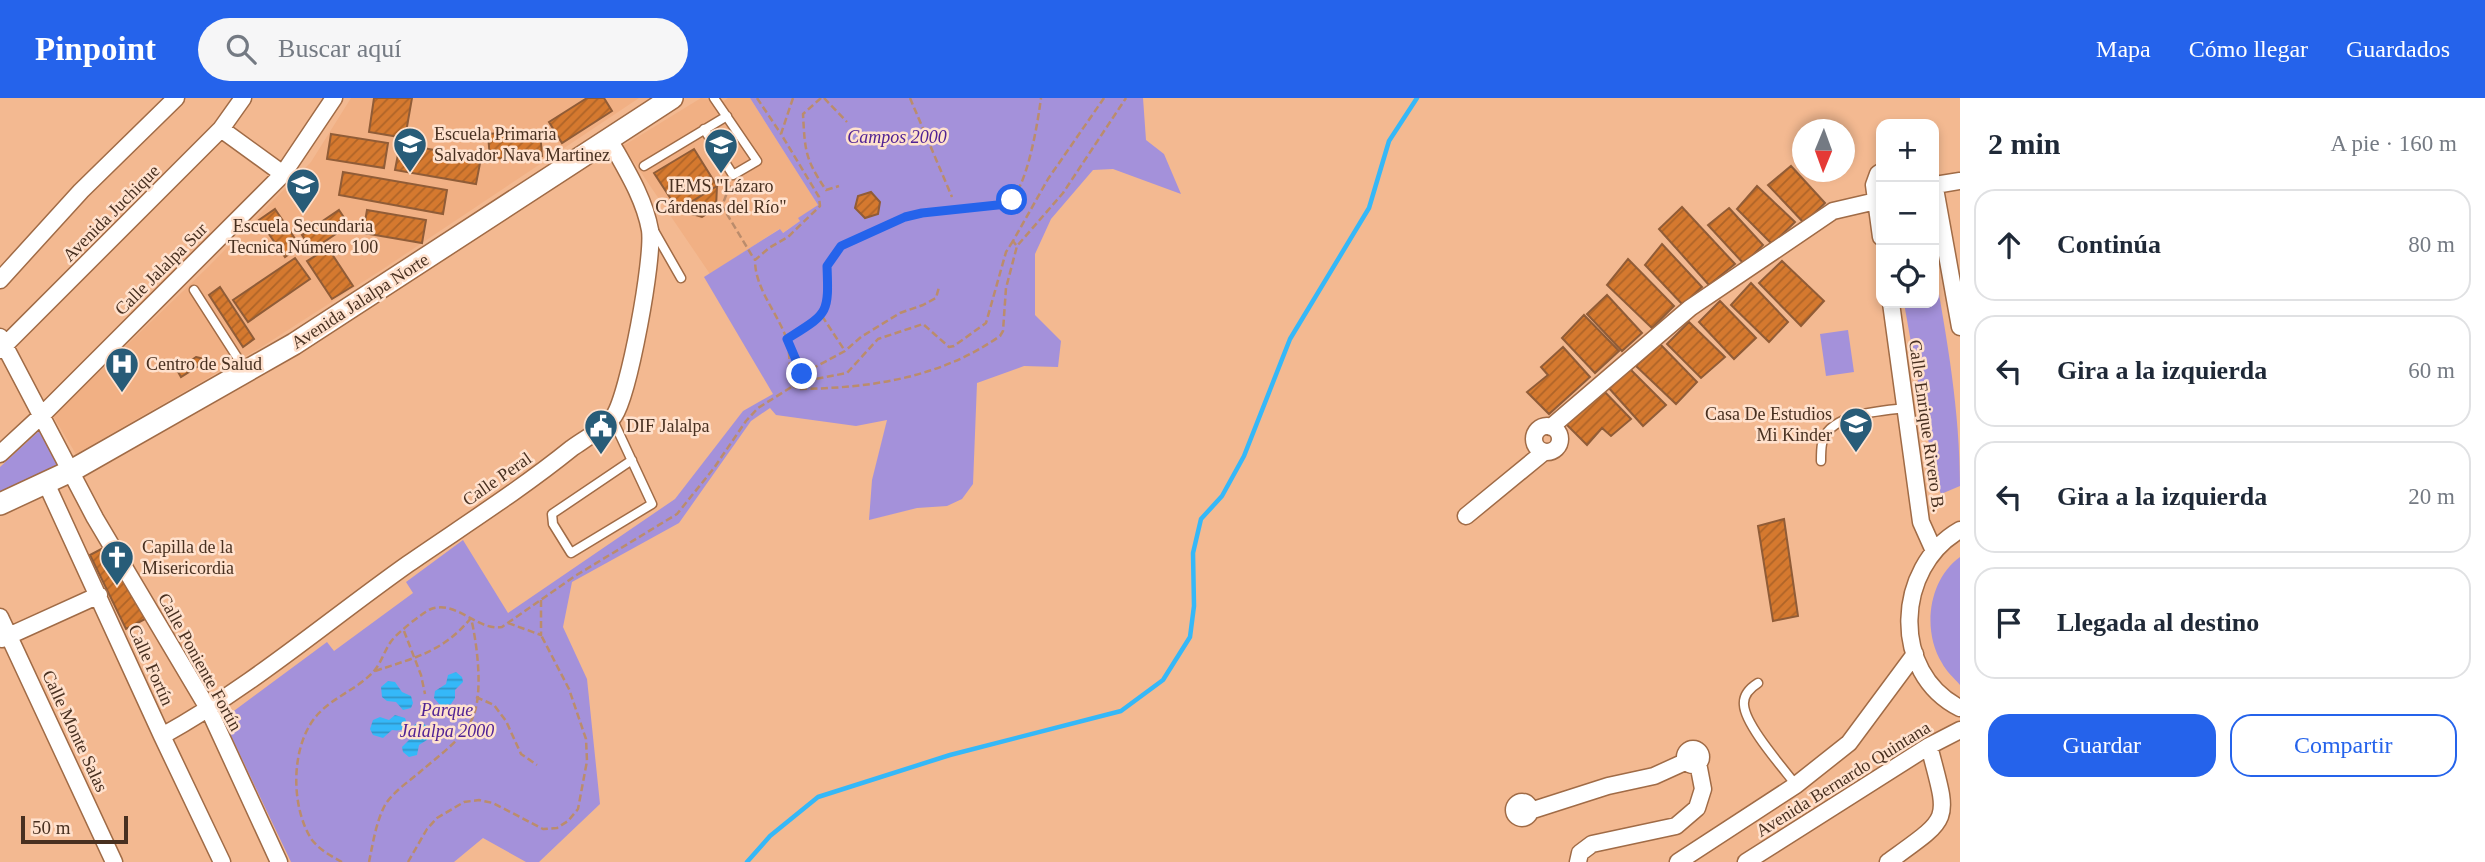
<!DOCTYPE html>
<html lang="es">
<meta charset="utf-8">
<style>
body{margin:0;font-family:Georgia,serif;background:#f6f6f7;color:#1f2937}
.controls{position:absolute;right:21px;top:21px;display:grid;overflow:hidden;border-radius:14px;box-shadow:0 4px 10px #0003}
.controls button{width:63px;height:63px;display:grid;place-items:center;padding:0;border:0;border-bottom:2px solid #e0e1e3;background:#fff;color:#1f2937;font:35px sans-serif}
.compass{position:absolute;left:1792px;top:21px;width:63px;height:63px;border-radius:50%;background:#fff;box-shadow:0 4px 10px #0003;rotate:181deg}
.scale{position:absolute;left:21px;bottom:18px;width:107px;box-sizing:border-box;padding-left:7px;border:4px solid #483020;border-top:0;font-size:19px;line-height:24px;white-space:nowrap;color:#483020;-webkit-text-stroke:5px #ffe1cd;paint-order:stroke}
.stop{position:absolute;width:21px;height:21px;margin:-16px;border:5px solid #2563eb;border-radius:50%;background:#fff}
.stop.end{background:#2563eb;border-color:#fff;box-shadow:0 2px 7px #0008}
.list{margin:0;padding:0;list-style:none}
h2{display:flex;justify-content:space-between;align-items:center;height:91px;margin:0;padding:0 28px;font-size:30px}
h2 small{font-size:23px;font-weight:400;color:#747a83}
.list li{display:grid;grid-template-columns:46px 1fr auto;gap:21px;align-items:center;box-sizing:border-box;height:112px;margin:0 14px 14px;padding:0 14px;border:2px solid #e0e1e3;border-radius:21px}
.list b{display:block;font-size:26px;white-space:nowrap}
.list em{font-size:23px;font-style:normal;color:#747a83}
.actions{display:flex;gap:14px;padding:21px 28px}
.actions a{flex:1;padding:16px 0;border:2px solid #2563eb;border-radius:21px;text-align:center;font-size:24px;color:#2563eb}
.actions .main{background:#2563eb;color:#fff}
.icon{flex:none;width:38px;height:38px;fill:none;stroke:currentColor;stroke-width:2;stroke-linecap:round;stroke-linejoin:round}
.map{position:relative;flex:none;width:1960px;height:764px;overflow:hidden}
header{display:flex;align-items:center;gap:42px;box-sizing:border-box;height:98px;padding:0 35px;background:#2563eb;color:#fff}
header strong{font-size:33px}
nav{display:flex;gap:38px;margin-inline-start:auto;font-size:24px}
.search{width:490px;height:63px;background:#f6f6f7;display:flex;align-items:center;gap:18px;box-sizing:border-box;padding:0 24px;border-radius:38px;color:#747a83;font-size:26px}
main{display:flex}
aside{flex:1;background:#fff}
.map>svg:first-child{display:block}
.built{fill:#f1b084}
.green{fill:#a491da}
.water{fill:url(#water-rules)}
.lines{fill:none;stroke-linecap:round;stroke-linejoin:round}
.stream{stroke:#35b8f8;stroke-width:4.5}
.building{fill:url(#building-hatch);stroke:#905c37;stroke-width:2}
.service-casing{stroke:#a06b46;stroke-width:11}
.minor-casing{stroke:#a06b46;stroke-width:19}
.tertiary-casing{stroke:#a06b46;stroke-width:24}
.path{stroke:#bb8c6c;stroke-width:2.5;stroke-dasharray:7 3.5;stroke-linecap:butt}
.service{stroke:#fff;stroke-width:8}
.minor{stroke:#fff;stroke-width:16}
.tertiary{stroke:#fff;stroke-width:21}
.route{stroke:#2563eb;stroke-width:9}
.labels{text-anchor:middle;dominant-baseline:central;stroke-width:5;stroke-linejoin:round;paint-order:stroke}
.poi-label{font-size:18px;fill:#483020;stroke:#ffe1cd;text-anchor:start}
.park-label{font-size:18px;font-style:italic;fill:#502294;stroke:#ffe1cd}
.street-label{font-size:18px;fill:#483020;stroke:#ffe1cd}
</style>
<header>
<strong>Pinpoint</strong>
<div class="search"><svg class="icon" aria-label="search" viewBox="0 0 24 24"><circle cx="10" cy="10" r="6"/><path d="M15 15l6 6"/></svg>Buscar aquí</div>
<nav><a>Mapa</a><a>Cómo llegar</a><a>Guardados</a></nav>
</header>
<main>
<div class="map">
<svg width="1960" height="764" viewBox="0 0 1960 764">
<defs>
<pattern id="water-rules" width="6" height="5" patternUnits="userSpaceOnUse" patternTransform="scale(1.75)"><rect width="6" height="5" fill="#35b8f8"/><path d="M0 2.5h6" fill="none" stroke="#2f96c8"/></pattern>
<pattern id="building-hatch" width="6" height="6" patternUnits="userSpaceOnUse" patternTransform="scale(1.75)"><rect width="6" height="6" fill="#d5792f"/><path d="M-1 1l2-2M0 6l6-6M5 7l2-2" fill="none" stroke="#af6428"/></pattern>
</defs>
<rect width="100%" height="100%" fill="#f3b991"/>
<path class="built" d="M351,0H639L383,171L260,250L76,356L53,318L207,170L311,64Z
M701,0L715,2L718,7L728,0H750L818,107L799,120L800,123L782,135L779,131L710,176L623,48Z"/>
<path class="green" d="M750,0H1143L1146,42L1164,56L1181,96L1113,71L1093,72L1051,121L1035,156V217L1061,243L1058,269L1024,268L977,285L973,386L962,401L947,408L917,410L869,422L872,382L887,322L856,328L776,317L770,310L751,323L679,425L572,484L563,529L587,581L600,706L539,764H526L483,740L454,764H291L223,621L327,544L334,553L413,495L406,484L463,442L508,515L675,401L743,313L773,296L704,179L780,131L783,135L800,123L798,120L818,107Z
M1934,168C1947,241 1960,313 1960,388L1941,396L1935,380L1904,205H1934Z
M1848,232L1854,274L1826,278L1820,236Z
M39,333L60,368L0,396V369Z
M1960,459V587C1954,580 1946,573 1942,565C1922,533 1928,482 1960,459Z"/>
<path class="water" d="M456,574L462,579L463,584L455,592V600L451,606L441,608L434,600L435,593L446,586L448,577Z
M388,583L395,584L402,594L411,598L413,605L411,610L403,612L396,604L387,603L382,599L381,589Z
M395,617L405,620C410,630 401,634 392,632L383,640L373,637L370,631L373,622L380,619L389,622Z
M417,625L424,626L429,630L430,640L419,647L417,657L409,659L403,654L402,649L410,641L411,630Z"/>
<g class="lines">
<path class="stream" d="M747,764L770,738L818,699L950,657L1121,613L1163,582L1190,539L1194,508L1193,455L1201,421L1222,398L1244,358L1290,241L1369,110L1389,43L1417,0"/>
</g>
<path class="building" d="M374,0H412L405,40L369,34Z
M587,0H604L612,13L562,45L549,24Z
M540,32L542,58L490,61L488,36Z
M331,36L388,45L384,70L327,61Z
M400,46L481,60L476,86L395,72Z
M694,51L717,88L678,112L654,75Z
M1791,68L1825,105L1804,125L1768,87Z
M343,74L447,92L443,116L339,97Z
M717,88L716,110L702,119L678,112Z
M1757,88L1795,124L1772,146L1737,111Z
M871,94L880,104L878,116L865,120L855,110L858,98Z
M1682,109L1735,166L1709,187L1659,131Z
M1729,110L1763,147L1744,166L1708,127Z
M275,111L300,148L285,159L259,122Z
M339,112L349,127L312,152L302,137Z
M367,112L426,122L422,145L363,135Z
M1662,146L1702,189L1683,207L1645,167Z
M328,150L353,188L332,201L307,163Z
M295,160L310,181L248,224L233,202Z
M1628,161L1674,208L1652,230L1607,187Z
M1782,163L1824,203L1801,228L1759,185Z
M1751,185L1788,224L1769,244L1731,207Z
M220,189L254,241L243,249L209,197Z
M1607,197L1642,235L1622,253L1587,216Z
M1720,203L1756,240L1734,261L1699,224Z
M1584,217L1619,253L1595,275L1562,240Z
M1689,224L1725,259L1701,280L1667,246Z
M1660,246L1697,284L1676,306L1636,268Z
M1563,249L1590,279L1549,316L1527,294L1548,277L1541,269Z
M196,259L208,262L181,279L177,272Z
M1630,271L1666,307L1643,328L1608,289Z
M1601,290L1631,321L1611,338L1602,330L1587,347L1566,326Z
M1784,421L1798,518L1773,523L1758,428Z
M103,450L147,520L126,531L90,457Z"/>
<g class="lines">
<g class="service-casing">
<path id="service" d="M704,31L733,77L757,63L714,0
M644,68L727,18
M653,131L681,180
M194,192L246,273
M612,320L652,406L571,455L553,426L552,416L632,362
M1821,363C1821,357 1821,351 1822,346C1827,315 1882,313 1906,310
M1758,585C1750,590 1743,597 1744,607C1745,627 1783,670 1796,687"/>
</g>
<g class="minor-casing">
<path id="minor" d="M221,31L283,76
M1881,74L1878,76L1874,87L1881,139
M1934,85L1960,229
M1935,87L1960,83
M0,182L81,93L176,0
M1891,205L1921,424L1934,453
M0,239L95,420L209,612L279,764
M0,252L221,31L243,0
M1534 341a13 13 0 1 1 26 0a13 13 0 1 1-26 0Z
M1551,329L1690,210L1833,113L1876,103
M0,356L41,318L283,76L334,0
M46,385L162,638L222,764
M1466,418L1544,354
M1960,432C1895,469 1890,575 1960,610
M0,519L114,764
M2,541L99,497
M162,638C251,589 326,524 408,466C463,428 520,392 572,350C585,341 604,330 614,318C629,296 654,160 650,132C644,99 625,70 609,41
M1685 659a8 8 0 1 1 16 0a8 8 0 1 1-16 0Z
M1514 712a8 8 0 1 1 16 0a8 8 0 1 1-16 0Z
M1530,713L1608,688L1654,678L1687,663
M1578,764L1580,755L1592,746L1676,728L1697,710L1703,691L1698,665
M1678,764L1796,687L1849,645L1915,556
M1746,764L1929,648L1960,632
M1888,764C1953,717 1949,725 1929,648"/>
</g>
<g class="tertiary-casing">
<path id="tertiary" d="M0,406L71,373L294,246L672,0"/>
</g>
<path class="path" d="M757,0L781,36
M793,0L781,36L819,99L820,108L788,139L769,150L755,162C755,190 776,213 786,239C791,255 788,272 793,288L799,291C871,290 940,280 1000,238L1003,233L1006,190L1017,148L1063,95L1126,0
M821,0L803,16C805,53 805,61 826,92L839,88
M824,0L847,24
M910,0L952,99
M730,87L722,108L754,161
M1013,143L1006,154L986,225L954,248L949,249L923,226L878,241L847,275L810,282L802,276L787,241C828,215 829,217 827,168L841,148L905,119L922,115L1007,105C1027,94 1038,23 1041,0
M1016,147L1013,143L1048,81L1104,0
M822,218L845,253
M802,276L845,253L861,239L900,215L923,207L936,200L939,189
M508,525L541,537V502
M404,533L421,577L425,596
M375,573C414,560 443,554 471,520
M476,599L494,607L506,623L521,656L537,667
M342,764C331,758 320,752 312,742C290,709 290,645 319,615C334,599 359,590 374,573C382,564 385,550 393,541C400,533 422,515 431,511C457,502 477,533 502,529L575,478L677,416L714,370L746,323L758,310L793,288
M369,764C373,745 376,724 385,707C393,694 408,684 420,674C437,659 462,642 472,621C484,597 477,545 471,520
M408,764L427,731L437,720L464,704L479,702L493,705L543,731L557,730L568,723L578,711L587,663L586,641L569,591L541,537"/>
<use href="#service" class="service"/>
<use href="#minor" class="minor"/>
<use href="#tertiary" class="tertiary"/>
</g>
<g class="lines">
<path class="route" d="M802,276L787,241C828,215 829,217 827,168L841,148L905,119L922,115L1007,106L1012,102"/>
</g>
<defs>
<g id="school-pin" transform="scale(1.75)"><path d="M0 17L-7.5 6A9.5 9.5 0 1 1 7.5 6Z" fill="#285c78" stroke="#ffe1cd"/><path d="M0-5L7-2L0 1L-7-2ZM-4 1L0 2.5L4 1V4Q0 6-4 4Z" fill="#fff"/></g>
<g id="hospital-pin" transform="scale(1.75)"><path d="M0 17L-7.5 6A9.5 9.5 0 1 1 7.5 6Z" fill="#285c78" stroke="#ffe1cd"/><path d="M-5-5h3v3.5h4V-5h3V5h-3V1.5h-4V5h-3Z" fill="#fff"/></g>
<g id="civic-pin" transform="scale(1.75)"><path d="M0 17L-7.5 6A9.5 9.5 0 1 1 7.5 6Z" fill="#285c78" stroke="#ffe1cd"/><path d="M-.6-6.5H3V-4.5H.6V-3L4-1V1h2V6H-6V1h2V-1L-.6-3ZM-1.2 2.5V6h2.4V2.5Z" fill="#fff"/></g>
<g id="church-pin" transform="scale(1.75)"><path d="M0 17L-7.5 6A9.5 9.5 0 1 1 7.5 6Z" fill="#285c78" stroke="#ffe1cd"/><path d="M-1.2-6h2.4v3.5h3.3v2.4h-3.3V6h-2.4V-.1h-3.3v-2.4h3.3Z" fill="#fff"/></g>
</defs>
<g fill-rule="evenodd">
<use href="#school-pin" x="410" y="46"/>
<use href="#school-pin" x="721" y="47"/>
<use href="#school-pin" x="303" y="87"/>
<use href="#hospital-pin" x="122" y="266"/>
<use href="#school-pin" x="1856" y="326"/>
<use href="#civic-pin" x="601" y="328"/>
<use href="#church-pin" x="117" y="459"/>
</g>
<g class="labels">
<g class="poi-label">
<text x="434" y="36">Escuela Primaria<tspan x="434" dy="21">Salvador Nava Martinez</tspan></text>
<text x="721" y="88" text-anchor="middle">IEMS "Lázaro<tspan x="721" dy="21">Cárdenas del Río"</tspan></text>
<text x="303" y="128" text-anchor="middle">Escuela Secundaria<tspan x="303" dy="21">Tecnica Número 100</tspan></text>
<text x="146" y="266">Centro de Salud</text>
<text x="1832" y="316" text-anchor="end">Casa De Estudios<tspan x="1832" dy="21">Mi Kinder</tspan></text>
<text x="626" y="328">DIF Jalalpa</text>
<text x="142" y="449">Capilla de la<tspan x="142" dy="21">Misericordia</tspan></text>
</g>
<g class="park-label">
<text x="897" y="39">Campos 2000</text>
<text x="447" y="612">Parque<tspan x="447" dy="21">Jalalpa 2000</tspan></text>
</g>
<g class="street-label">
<text transform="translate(111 115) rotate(-45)">Avenida Juchique</text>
<text transform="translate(161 171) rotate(-45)">Calle Jalalpa Sur</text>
<text transform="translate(360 203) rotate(-33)">Avenida Jalalpa Norte</text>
<text transform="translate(1927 328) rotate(82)">Calle Enrique Rivero B.</text>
<text transform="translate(497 381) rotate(-35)">Calle Peral</text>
<text transform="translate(200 564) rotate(61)">Calle Poniente Fortín</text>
<text transform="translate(151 567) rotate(66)">Calle Fortín</text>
<text transform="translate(75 633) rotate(65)">Calle Monte Salas</text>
<text transform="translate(1843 681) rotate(-32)">Avenida Bernardo Quintana</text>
</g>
</g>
</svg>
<div class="controls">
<button>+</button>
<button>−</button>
<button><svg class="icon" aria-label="locate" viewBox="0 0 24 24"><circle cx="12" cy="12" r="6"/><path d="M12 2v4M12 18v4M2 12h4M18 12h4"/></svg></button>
</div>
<svg class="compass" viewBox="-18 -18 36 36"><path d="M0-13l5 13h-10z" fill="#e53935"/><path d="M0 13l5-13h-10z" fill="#747a83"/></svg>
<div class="scale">50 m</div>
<div class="stop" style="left:1012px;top:102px"></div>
<div class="stop end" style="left:802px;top:276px"></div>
</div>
<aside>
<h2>2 min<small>A pie · 160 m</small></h2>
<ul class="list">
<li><svg class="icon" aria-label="ahead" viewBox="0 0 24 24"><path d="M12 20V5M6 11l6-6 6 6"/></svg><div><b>Continúa</b></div><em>80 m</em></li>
<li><svg class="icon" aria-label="left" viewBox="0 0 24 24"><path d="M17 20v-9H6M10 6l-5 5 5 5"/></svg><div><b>Gira a la izquierda</b></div><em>60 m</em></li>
<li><svg class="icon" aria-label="left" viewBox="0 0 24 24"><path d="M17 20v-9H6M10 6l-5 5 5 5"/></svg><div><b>Gira a la izquierda</b></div><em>20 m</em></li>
<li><svg class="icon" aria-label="arrive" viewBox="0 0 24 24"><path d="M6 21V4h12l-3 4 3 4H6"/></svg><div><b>Llegada al destino</b></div></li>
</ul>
<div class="actions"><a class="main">Guardar</a><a>Compartir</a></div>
</aside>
</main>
